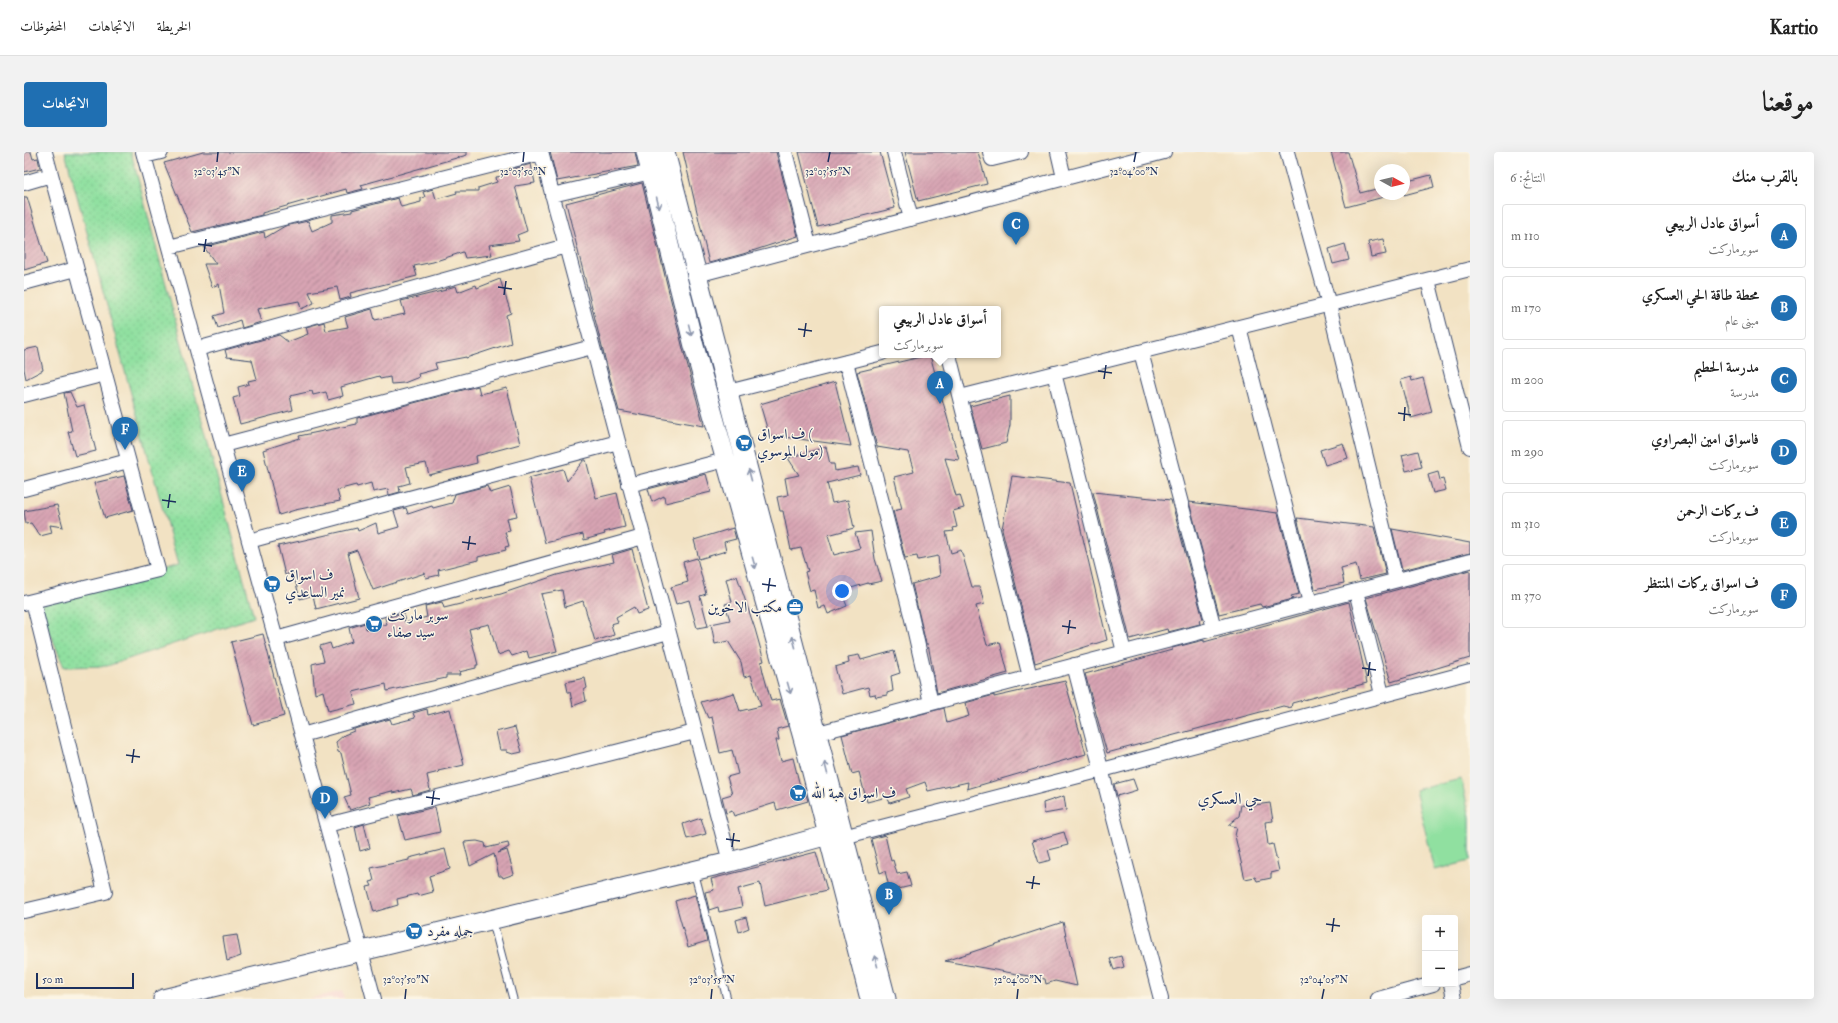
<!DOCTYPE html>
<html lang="ar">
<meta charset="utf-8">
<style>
body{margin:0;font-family:"IM FELL Double Pica",Amiri,serif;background:#f2f2f2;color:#222;direction:rtl}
.controls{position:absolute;right:12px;bottom:12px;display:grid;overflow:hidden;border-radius:4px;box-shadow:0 4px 16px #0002}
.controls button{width:36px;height:36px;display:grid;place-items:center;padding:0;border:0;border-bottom:1px solid #e0e0e0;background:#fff;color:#222;font:20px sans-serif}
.compass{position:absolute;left:1350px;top:12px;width:36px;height:36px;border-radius:50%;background:#fff;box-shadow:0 4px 16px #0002;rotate:98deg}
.scale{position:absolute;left:12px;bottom:10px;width:98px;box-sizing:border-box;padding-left:4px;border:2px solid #1b2f5e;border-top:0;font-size:11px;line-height:14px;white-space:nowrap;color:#1b2f5e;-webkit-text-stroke:3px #fcf5e5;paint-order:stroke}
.you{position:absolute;left:818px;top:439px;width:14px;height:14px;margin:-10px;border:3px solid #fff;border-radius:50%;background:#1a73e8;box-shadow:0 0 0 6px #1a73e833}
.badge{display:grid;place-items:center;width:26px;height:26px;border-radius:50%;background:#1f6fb2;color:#fff;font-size:13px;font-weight:700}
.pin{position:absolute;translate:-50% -33px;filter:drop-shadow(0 1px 2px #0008)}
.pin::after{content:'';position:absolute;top:21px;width:14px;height:12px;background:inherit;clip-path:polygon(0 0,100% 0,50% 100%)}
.popup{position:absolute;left:855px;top:154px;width:122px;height:52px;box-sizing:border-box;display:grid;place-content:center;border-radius:4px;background:#fff;filter:drop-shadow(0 1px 3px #0005);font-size:13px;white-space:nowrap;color:#767676}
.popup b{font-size:15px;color:#222}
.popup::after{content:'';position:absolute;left:50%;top:100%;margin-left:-8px;border:8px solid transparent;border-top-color:#fff}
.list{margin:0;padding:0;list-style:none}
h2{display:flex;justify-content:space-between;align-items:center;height:52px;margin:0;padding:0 16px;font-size:17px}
h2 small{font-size:13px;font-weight:400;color:#767676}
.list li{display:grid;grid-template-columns:26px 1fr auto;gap:12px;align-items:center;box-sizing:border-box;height:64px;margin:0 8px 8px;padding:0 8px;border:1px solid #e0e0e0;border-radius:4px}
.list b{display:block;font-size:15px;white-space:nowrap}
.list p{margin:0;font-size:13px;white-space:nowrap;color:#767676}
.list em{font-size:13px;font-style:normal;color:#767676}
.map{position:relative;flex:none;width:1446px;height:847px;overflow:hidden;direction:ltr;border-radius:4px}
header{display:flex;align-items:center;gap:24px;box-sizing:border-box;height:56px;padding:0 20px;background:#fff;border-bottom:1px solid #e0e0e0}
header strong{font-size:19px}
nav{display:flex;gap:22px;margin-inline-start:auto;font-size:14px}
.intro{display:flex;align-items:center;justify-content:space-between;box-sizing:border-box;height:96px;padding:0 24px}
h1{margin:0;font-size:28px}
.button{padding:10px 18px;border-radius:4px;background:#1f6fb2;color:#fff;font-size:14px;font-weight:700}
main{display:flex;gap:24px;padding:0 24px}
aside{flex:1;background:#fff;border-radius:4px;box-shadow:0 4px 16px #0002}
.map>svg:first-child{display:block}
.built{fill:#f7d0cf}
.grass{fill:url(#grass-dots);stroke:#56887f}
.pitch{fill:#90e0a0;stroke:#56887f}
.building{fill:url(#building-hatch)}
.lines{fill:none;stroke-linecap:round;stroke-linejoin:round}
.lane-casing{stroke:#3b4a6d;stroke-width:9}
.street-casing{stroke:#3b4a6d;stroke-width:16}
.secondary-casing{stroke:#3b4a6d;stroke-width:21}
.lane{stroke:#fff;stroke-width:7}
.street{stroke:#fff;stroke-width:14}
.secondary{stroke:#fff;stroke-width:19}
.oneway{stroke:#8d97ae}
.ticks{fill:none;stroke:#1b2f5e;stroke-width:1.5}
.labels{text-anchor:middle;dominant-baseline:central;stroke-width:3;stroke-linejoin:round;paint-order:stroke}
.poi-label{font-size:15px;fill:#1b2f5e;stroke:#fcf5e5;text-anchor:start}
.neighbourhood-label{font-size:16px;fill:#1b2f5e;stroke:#fcf5e5}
.ticks-label{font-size:10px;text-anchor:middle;fill:#1b2f5e;stroke:#fcf5e5;stroke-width:3;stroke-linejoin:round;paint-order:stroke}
</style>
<header>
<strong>Kartio</strong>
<nav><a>الخريطة</a><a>الاتجاهات</a><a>المحفوظات</a></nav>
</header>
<div class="intro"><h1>موقعنا</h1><a class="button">الاتجاهات</a></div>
<main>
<aside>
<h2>بالقرب منك<small>النتائج: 6</small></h2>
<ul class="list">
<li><span class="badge">A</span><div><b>أسواق عادل الربيعي</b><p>سوبرماركت</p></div><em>110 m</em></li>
<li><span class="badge">B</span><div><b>محطة طاقة الحي العسكري</b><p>مبنى عام</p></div><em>170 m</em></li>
<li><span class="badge">C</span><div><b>مدرسة الحطيم</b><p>مدرسة</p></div><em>200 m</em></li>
<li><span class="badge">D</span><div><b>فاسواق امين البصراوي</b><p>سوبرماركت</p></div><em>290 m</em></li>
<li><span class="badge">E</span><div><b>ف بركات الرحمن</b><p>سوبرماركت</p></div><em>310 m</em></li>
<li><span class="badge">F</span><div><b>ف اسواق بركات المنتظر</b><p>سوبرماركت</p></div><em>370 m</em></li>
</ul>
</aside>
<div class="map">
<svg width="1446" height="847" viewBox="0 0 1446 847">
<defs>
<pattern id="grass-dots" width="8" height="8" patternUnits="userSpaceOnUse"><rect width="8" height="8" fill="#90e0a0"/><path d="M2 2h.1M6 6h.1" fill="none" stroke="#7cc08c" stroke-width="1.8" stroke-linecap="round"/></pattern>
<pattern id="building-hatch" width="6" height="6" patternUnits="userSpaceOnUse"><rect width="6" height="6" fill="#d8a4b3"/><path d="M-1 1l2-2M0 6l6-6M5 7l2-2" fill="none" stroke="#ae8695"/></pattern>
</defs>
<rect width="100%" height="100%" fill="#fcf5e5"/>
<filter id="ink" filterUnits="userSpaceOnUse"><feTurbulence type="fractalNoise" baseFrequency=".025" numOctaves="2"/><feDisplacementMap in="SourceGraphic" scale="8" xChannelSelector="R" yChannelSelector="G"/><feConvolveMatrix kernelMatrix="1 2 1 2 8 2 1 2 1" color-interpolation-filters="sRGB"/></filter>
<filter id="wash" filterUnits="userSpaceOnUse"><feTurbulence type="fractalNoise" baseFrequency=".012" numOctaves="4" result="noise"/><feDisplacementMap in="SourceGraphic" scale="16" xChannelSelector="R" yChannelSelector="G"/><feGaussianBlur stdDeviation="0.9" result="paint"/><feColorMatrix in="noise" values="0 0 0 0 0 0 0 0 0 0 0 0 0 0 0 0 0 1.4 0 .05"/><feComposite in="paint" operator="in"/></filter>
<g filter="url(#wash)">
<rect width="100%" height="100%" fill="#f2e2c3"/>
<path class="built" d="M318,839L320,847H284Z"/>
<path class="grass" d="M41,0H107L230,465L83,514L40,515L15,453L154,413Z"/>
<path class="pitch" d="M1437,627L1446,665V709L1411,718L1391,638Z"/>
<g id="blocks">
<path class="building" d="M0,0H7L9,7L14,6L16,16L0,20Z
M179,0H443V3L337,33L339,37L323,41L322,37L238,61V63L168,80L140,11Z
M526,0H611L614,14L533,29Z
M659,0H752L774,84L719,102L685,111Z
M775,0H856L871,56L794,75Z
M881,0H954L963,32L894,49Z
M1307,0H1324L1336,41L1356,36V42H1371L1322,55Z
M507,12L511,31L491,34L503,79L493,83L495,89L465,93L468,103L441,106L439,100L409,110L390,114L393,124L326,141L327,145L316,148L313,135L285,140L290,151L277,157L275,149L233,157L237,170L218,176L216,168L194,176L190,164L200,161L195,132L188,135L180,112H192L180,95L240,80L241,86L261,74L284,69L288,79L308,70V63L328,60V58L374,46L377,55L397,50V46L401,45L399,40L409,37L412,47L433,41L432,39H454V36L473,30L472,25L480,24L478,20Z
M1407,23L1410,35L1380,43V30Z
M618,31L659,197L680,274L595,259L580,203L542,51Z
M0,45H3L23,111L0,118Z
M1359,87L1362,102L1347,105L1344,90Z
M1321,92L1325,108L1309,112L1305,97Z
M476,127L487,161L482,163L487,191L442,206V205L411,211L413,217L394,222L395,225L380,231L367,232L366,225L356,227L355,224L317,235L319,244L304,248L302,240L289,243L288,239L266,244L269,258L216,272L209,246L216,244L214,235L225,232L224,229L233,227L228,208L203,205L201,198L255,183L264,190L284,182L282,175L300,170L302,179L324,175L321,165L348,157L351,168L381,162L377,149L422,138L421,137L432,134L434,140L452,133L453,136Z
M14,195L19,218L2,227L0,217V198Z
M905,203H906L935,308L921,306L932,344L936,343L940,356L929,359L933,375L929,376L930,379L922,380L927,401L937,398L948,435H956L960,452L952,454L963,493L976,490L984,521L913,541L904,492H902L888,432L916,424L914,404L894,408L893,404L881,406L869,359L878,357L870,325L890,320L884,300L853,295L833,220Z
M1387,225L1388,229L1399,226L1408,260L1387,266L1377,228Z
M811,230L827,294L745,283L736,252Z
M454,234L456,242L483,236L496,292L452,304L453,311L405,323L402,311L382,315L386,331L375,334L376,340L365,343L364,337L349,340L347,331L333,335L332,333L313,338L316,349L271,358L255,363L239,298L276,286L275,284L333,272V266Z
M46,240L53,255L60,253L72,299L51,304L44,280L48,279L40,241Z
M986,244V273L982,291L958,297L946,254Z
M1319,291L1324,306L1301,313L1296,298Z
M802,295L806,312H810L811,319L834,315L836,323L803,331L808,351L824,348L830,376L804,383L810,403L836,396L831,381L847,379L851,407L858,429L844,432V431L817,439L823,454L804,462L801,454L794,456L790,438L786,439L781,420L784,419L777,396L767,398L759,359H756L753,345L764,343L761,326L775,323L764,306Z
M1394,299L1398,315L1382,319L1378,303Z
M560,308H562L572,346L593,341L601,375L580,380L581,382L560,388L559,382L521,391L505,326L539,317L543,329Z
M1414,320L1416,328L1419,327L1422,338L1409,341L1404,323Z
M682,322L687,340L641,351L640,344L628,350L624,337Z
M100,324L109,358L81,366L70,331Z
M988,324L1046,331L1083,488L1011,511L978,377Z
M463,334L466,341L486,335L493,364L483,366L486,379L481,380L485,394L481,395L482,398L454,405V408L414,418L415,423L402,426L401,421L349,438L333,398L324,401L335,446L292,457L289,443L276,447L269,420L261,423L254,394L333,376L334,379L352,371L354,381L375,375L370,359L382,356L384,362L408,354L409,356L428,351L431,342Z
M1069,340L1147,348L1179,467L1175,468L1176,472L1144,480L1143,477L1106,487Z
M1165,350L1254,361L1275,442L1267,444L1269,447L1238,455L1236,452L1195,462Z
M33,353L39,375L26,373L28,381L16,384L7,371L2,372L0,359Z
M1273,366L1350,375L1362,422L1336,428L1332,412L1317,416L1320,431L1291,437Z
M709,376L712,387L700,390L702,399L675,407L670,388Z
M1368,377L1446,391V401L1378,418Z
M608,397L624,458L613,462L610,455L592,465L594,470L587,472L590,483L571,489L559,449L541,455L538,438L517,442L533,499L505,506L503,499L488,504L485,499L474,503L465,472L445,477L454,513H452V516L435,520L436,523H422V526L363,539L362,532L329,540L332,552L304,559L299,539L291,542L288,512L300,509L296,494L306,491L308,497L328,490L325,476L341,471L342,477L363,472L361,466L379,461L381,471L403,465L401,454L418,450L420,456L477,442L533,423L590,410L588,403Z
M673,406L682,442L676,444L684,474L673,476L665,448L652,452L647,435L664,430L659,410Z
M1446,418V506L1367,530L1342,446Z
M713,424L731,477L740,509L737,510L739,520L747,549L756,547L764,574L753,577L755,588H752L757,609L769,606L775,630L778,636L780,635L784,649L753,658L751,651L710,664L708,659L702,661L698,645L708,642L703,625L714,622L708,598L696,601L688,565L684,566L677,550L710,541L716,559L737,554L727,523L720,525L717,510L704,489L691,492L687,472L706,468L701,452L708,450L702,427Z
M1325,450L1343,531L1268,551L1267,556L1259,554L1083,601L1061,522L1148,498V496L1180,488V490Z
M239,482L260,564L229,573L207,490Z
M870,499L876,521L867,524L869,539L863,541V543L852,545L851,542L846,543L844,535L818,542L811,515L825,511L824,505L835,503L837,508Z
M561,526L563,536L560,538L562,549L549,554L546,540H544L542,530Z
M1041,529L1062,602L943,637L944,630L904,639L901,630L882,637L885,645L866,651L863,645L843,650L835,620L828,622L818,583L920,556L923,571L945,564L941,551L970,543V545Z
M403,557L404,563L426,557L440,613L414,619L415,620L403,623L406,638L389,643L387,637L369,641L368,639L344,645L346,651L326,658L320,645L327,643L317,601L314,600L312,590L320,583L330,579V577L366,567L368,572L391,566L389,561Z
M491,575L498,600L489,602L483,600V598H476L472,580Z
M1109,627L1113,638L1093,644L1090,632Z
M1040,644L1042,658L1020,662L1019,651Z
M1246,651L1249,669L1241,670L1244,693L1249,692L1255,719L1247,721V726L1233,729L1231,725L1221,727L1211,684L1213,675L1204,673L1215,664L1217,653L1223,654Z
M411,655L416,680L381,688L374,664Z
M677,666L682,682L663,687L659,672Z
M340,672L346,696L336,699L331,675Z
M1040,680L1044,693L1024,698L1027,708L1015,711L1008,689Z
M861,683L867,709L869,708L873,722L883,720L887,734L866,739L861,719L856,721L847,687Z
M453,689L461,691L462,696L484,691L485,695L474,701L483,698L490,722L479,726L478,724H475L470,702L446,714L440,690Z
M421,697L426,717L405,724L409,740L394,744L393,742L373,747L374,753L350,760L343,735L348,734L346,730L350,729L347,716L385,708V706Z
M792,700L803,738L741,754L736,731L714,737L718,755L695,760L694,755L685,758L681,740L690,738L687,727Z
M671,743L683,789L664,795L651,749Z
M722,765L725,776L715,780L712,768Z
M1039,770L1053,834L1031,829L1022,832L1021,827L921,809Z
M213,783L217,804L203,809L199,785Z
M1097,804L1100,815L1090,818L1086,807Z"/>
</g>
</g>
<g filter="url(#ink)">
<use href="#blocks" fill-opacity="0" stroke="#3b4a6d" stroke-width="1"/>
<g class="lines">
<g class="lane-casing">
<path id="lane" d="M670,719L703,847
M468,767L489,847"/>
</g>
<g class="street-casing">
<path id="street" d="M119,0L350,847
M517,0L706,710
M761,0L785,93
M870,0L887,67
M966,0L968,7L997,0
M1034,0L1040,26
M1263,0L1305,153L1372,428
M120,4L137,0
M0,31L27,23
M528,43L627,20
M145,95L517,1
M673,123L1140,0
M1404,128L1446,295
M0,131L52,117
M1215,175L1286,451
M173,197L542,94
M1117,200L1190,476
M925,203L1006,525
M822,210L887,463L907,551
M1030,221L1100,500
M704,240L858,201
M0,243L81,222
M936,245L1446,117
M199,293L568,195
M605,333L701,308
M0,337L104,309
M225,389L594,290
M1332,439L1358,542
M0,451L134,418L21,0
M252,487L619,385
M1050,513L1137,847
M794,581L1446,409
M278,583L644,480
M303,673L671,580
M819,685L1078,618L1446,520
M0,759L81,740L9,449
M1431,826L1446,822
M1427,832L1430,847
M1354,847L1409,832"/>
</g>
<g class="secondary-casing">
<path id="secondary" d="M622,0L670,194L781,593L846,847
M641,0L862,847
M139,847L706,710L804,683"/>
</g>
<use href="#lane" class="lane"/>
<use href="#street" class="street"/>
<use href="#secondary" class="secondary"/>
</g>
<defs><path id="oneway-shaft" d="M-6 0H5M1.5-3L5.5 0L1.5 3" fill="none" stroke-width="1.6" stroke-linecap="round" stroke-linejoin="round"/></defs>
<g class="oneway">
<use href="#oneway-shaft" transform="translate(634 51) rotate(76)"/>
<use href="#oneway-shaft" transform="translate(666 178) rotate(76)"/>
<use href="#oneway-shaft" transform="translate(726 323) rotate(-105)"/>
<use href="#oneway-shaft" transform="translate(730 411) rotate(74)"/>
<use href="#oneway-shaft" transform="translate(770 490) rotate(-105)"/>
<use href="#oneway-shaft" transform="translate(765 536) rotate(74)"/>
<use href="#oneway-shaft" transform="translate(802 616) rotate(-104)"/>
<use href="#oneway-shaft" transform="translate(852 809) rotate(-105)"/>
</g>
</g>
<path class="ticks" d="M193,10L194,0M499,10L500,0M804,10L806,0M1110,10L1112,0M174,92L188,94M180,100L182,87M474,135L488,137M480,143L482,129M774,177L788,179M780,185L782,171M1074,219L1088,221M1080,227L1082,213M1374,261L1387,263M1380,269L1381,255M138,348L152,350M144,356L146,342M438,390L452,392M444,398L446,384M738,432L752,434M744,440L746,426M1038,474L1052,476M1044,482L1046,468M1338,516L1352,518M1344,524L1346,510M102,603L116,605M108,611L110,597M402,645L416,647M408,653L410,639M702,687L716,689M708,695L710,681M1002,730L1016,732M1008,737L1010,724M1302,772L1316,774M1308,780L1310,766M381,847L382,837M687,847L688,837M993,847L994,837M1298,847L1300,837"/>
<defs>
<g id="supermarket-disc" transform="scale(0.9)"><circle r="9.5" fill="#1f6fb2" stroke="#fcf5e5"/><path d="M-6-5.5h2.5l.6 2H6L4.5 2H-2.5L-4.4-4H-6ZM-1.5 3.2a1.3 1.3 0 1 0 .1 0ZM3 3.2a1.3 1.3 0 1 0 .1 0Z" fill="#fff"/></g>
<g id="office-disc" transform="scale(0.9)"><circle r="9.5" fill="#1f6fb2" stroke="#fcf5e5"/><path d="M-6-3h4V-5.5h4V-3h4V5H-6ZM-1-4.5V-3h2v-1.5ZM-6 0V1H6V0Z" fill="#fff"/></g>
</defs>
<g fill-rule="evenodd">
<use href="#supermarket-disc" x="720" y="291"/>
<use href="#supermarket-disc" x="248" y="432"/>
<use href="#office-disc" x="771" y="455"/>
<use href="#supermarket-disc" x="350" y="472"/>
<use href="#supermarket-disc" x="774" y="641"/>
<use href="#supermarket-disc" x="390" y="779"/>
</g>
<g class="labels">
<g class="poi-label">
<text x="733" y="282">ف اسواق (<tspan x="733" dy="17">مول الموسوي)</tspan></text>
<text x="261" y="423">ف اسواق<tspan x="261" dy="17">نمير الساعدي</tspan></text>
<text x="758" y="455" text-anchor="end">مكتب الاخوين</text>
<text x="363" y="463">سوبر ماركت<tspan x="363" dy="17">سيد صفاء</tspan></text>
<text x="787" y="641">ف اسواق هبة الله</text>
<text x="403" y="779">جمله مفرد</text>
</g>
<g class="neighbourhood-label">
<text x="1206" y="647">حي العسكري</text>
</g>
</g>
<g class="ticks-label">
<text x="193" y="23">32°03'45"N</text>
<text x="499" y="23">32°03'50"N</text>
<text x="804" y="23">32°03'55"N</text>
<text x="1110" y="23">32°04'00"N</text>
<text x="382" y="831">32°03'50"N</text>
<text x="688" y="831">32°03'55"N</text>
<text x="994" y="831">32°04'00"N</text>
<text x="1300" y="831">32°04'05"N</text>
</g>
</svg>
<div class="controls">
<button>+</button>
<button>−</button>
</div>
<svg class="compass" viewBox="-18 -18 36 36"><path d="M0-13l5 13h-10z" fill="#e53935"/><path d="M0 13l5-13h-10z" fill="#767676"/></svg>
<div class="scale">50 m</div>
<div class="you"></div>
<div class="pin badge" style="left:916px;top:252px">A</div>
<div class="popup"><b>أسواق عادل الربيعي</b>سوبرماركت</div>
<div class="pin badge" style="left:865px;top:763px">B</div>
<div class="pin badge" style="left:992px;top:93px">C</div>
<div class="pin badge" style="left:301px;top:667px">D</div>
<div class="pin badge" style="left:218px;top:340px">E</div>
<div class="pin badge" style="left:101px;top:298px">F</div>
</div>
</main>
